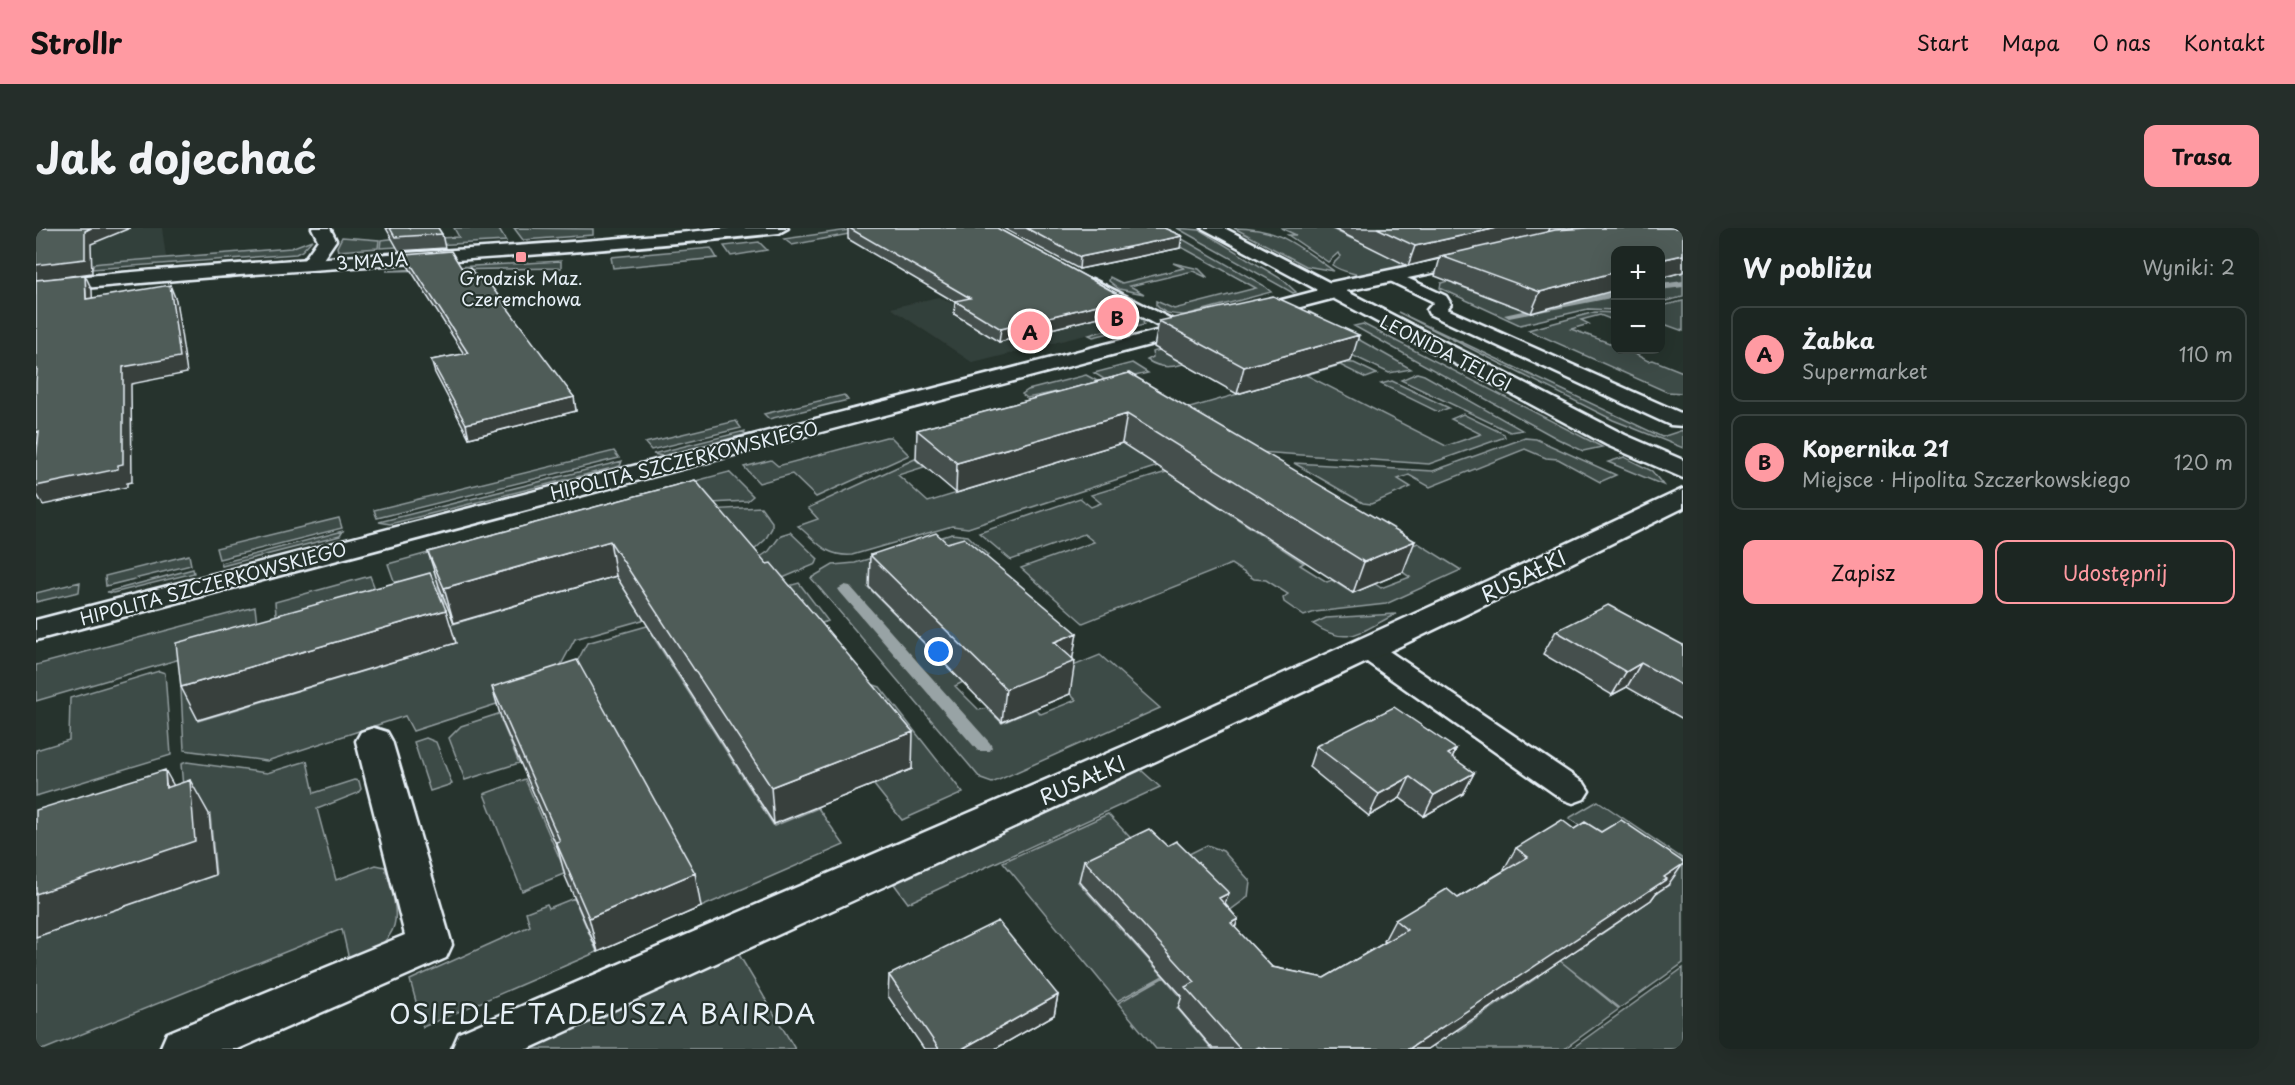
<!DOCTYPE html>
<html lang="pl">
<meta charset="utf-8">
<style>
body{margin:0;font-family:"Playpen Sans",sans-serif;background:#252e2a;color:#f1f3f6}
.controls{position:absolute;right:18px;top:18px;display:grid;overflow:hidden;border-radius:12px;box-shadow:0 6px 24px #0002}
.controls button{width:54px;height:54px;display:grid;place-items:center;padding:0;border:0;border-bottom:2px solid #3a4340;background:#1c2622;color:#f1f3f6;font:30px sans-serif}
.you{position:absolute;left:903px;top:424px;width:21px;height:21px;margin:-15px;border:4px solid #fff;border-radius:50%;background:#1a73e8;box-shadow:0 0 0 9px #1a73e833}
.badge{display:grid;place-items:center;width:39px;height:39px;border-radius:50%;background:#ff9aa2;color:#111;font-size:20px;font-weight:700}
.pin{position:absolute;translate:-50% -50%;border:3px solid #fff;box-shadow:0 2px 6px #0006}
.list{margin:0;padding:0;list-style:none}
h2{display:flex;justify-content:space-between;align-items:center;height:78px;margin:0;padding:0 24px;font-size:26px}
h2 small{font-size:20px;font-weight:400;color:#a0a5a5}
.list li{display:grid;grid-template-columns:39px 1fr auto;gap:18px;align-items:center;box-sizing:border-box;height:96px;margin:0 12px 12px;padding:0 12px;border:2px solid #3a4340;border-radius:12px}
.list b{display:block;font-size:22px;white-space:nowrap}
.list p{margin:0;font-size:20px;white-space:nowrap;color:#a0a5a5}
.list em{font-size:20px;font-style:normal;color:#a0a5a5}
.actions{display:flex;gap:12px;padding:18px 24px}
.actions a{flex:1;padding:14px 0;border:2px solid #ff9aa2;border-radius:12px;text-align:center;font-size:21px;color:#ff9aa2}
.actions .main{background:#ff9aa2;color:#111}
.map{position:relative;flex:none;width:1647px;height:821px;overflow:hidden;border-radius:12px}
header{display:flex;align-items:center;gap:36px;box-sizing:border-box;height:84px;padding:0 30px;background:#ff9aa2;color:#111}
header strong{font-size:28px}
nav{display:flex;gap:33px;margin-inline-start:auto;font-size:21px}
.intro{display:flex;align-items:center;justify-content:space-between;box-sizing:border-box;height:144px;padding:0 36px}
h1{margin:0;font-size:42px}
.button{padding:15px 27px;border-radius:12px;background:#ff9aa2;color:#111;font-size:21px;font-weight:700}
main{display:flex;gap:36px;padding:0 36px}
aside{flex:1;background:#1c2622;border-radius:12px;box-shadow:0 6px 24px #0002}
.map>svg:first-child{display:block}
.built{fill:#333f3a}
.green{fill:#3e4b47;stroke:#939ea0;stroke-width:1.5}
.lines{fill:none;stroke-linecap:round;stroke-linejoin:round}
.stream{fill:#98a3a5;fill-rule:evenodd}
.lane-casing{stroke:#e8f1f8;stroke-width:5}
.street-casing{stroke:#e8f1f8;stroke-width:5}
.secondary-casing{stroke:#e8f1f8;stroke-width:5}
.lane{fill:#26332d;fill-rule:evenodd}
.street{fill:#26332d;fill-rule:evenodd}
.secondary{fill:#26332d;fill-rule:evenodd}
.wall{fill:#454f4d;stroke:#e8f1f8;stroke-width:1.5}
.shaded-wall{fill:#38403e;stroke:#e8f1f8;stroke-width:1.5}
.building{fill:#505c59;stroke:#e8f1f8;stroke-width:1.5}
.poi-dot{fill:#ff9aa2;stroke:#26332d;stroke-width:2}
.labels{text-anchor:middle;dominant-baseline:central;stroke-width:4.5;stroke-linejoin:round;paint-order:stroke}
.far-street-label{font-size:18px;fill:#e8f1f8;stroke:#26332d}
.far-poi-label{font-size:18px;fill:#e8f1f8;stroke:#26332d}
.street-label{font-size:21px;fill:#e8f1f8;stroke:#26332d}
.near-neighbourhood-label{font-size:27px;letter-spacing:1.5px;fill:#e8f1f8;stroke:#26332d}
</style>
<header>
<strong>Strollr</strong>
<nav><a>Start</a><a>Mapa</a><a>O nas</a><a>Kontakt</a></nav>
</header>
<div class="intro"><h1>Jak dojechać</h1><a class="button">Trasa</a></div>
<main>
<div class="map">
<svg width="1647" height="821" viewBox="0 0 1647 821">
<rect width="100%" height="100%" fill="#26332d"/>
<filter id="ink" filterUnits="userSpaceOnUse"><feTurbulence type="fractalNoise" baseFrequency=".0167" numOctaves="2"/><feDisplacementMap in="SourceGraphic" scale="12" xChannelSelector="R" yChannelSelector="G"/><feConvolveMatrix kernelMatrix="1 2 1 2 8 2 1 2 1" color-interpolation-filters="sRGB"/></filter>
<g filter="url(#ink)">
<path class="built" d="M0,0H126L130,29L0,43Z
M1025,68L1078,100L937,135L855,80L902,69L921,77Z"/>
<path class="green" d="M418,0H462L470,13L344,20L345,12L399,6L403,10L423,9Z
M478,0L557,1V7L487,12Z
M827,0H844L756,17L748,11Z
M1127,0L1227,57L1235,64L1149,87C1136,86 1129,87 1120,77V73L1138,81L1220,60L1151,22L1113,5Z
M1141,0L1164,2L1247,52L1260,64L1257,65Z
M1198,0C1245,0 1261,18 1298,43L1270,38Z
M1245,0H1294L1316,11L1416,0L1647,1L1329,50C1318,44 1307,45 1296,37L1305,28L1302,25L1292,34L1252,7H1260Z
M306,9L343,12L342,20L302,23L301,19Z
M276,12L266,23L260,26L56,41L58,36L66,35L255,20Z
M723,14L731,22L695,28L688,18Z
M675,20L681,30L577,40L575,29Z
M245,31L61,47L56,46Z
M525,33V40L350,43Z
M1137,35L1163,41L1172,50L1157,43L1094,58L1108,66L1083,61L1073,53L1074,49L1086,55L1148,40Z
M1625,36L1647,46V69L1625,74V50L1634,47Z
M1424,49L1418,56L1477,78L1579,56V82L1552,81L1484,97L1404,60L1405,55Z
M1647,73V103L1625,95V78Z
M1085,74L1118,91L1107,94L1108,97L1057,109L1053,107L1078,100L1039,76Z
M1269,84H1274L1375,141L1353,145L1280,110Z
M1362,84L1626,209L1647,202V220L1577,192Z
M1559,84L1579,85V93L1564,87L1545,92L1553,96L1535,101L1579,117L1580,122H1591L1612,133L1617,132L1647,144V165L1631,164L1492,102Z
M1327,96L1566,219L1547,223L1522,211L1318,98Z
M1144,117L1166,130C1145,136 1131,145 1111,132L1117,129L1116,124Z
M1183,131L1318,135L1341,146L1330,150L1304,137L1270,147L1410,218L1445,206L1415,191L1427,186L1468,206L1469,209L1393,236L1179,221L1092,198L1253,151Z
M1096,135L1112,145L1073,154L1058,145Z
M1381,145L1388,147L1486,202L1474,204L1365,152Z
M1050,147L1065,155L991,170L986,166L992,162Z
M1356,153L1413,180L1402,184L1345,156Z
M808,167L812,172L733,191L728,186Z
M1045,184L1125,237L932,300L916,298L816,327C789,329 781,313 762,298L782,291L772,280L879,231L888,239L862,247L892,274L1088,214Z
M700,193L705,200L615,222L609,215Z
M709,203L708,207L626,228L617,226Z
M850,209H855L873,227L780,269L756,246L723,255L708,239L735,232L742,238Z
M1489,210L1500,211L1580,247L1564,254L1522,231L1510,230L1489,221L1394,259L1373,247L1362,251L1375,259L1335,276L1327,275L1258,235L1397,243Z
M578,223L583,230L341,290L338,282Z
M1183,228L1147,255L1268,335L1264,337L1291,354L1296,352L1316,365L1339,356L1345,360L1374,349L1345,330L1382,315L1425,342L1350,376L1279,384L1268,388L1248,374L1247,370L1252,366L1230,352L1218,351L1195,336L1047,395L985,340L1058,314L1048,306L975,332L943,305L1044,270L1055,279L1065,275L1055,267Z
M1588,229L1616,243L1627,257L1572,234Z
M586,233L584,238L354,296L343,294Z
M693,244L717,268L711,273L621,278L611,266Z
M725,279L736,294V300L729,312L717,323L631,385L539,411L513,459L377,503L369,488L231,533L148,522L144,441L157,448L162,493L420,415L414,397L688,316L636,284Z
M303,290L306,300L183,331L180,320Z
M307,303L304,308L186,338L185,335Z
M754,304L782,331L780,336L749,349L652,378L733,323L745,307Z
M916,306L932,308L952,327L948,333L898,336L832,359L927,454L919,458L943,482L951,480L966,495L999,481L1005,486L1040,472L1015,447L1064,427L1124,480L956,555L945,551L775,350L797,337L819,335Z
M425,316L440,347L402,358L408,375L370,386L352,336Z
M153,327L155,337L70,358L69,348Z
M157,341L158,345L77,365L71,364Z
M334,348L343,371L241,399L239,374Z
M44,354L43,364L0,374V365Z
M763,355L792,393L765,402L738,368L616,407L738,598L782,580L808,617L665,679L548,465L465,492L483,535L429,552L413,510L425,498L524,466L551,415Z
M219,379L222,405L216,410L0,473V437Z
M1360,386C1325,403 1312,420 1277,396L1290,390Z
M123,443L129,445L135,527L0,568V522L33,512L34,470Z
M832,455L844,459L927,565L866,592L838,557L876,540L814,462Z
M390,510L400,514L416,556L394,563L378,514Z
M271,533L278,565L318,552L323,553L325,561L322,565L281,581L300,652L340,637L349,639C365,692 369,709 314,736L306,701L9,821H0V709L180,647L174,586L150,594L145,536L151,534L231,545Z
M1105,542L1124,559L872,675L858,656Z
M489,551L530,645L486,663L448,566Z
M1562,573L1647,631V735L1584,780L1523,732L1583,781L1528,821H1401L1387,808L1410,792L1422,803L1502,749L1492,739L1534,711L1545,720L1615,672L1613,670L1633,657L1533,590Z
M1072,586L1106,622L1042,654L1127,748L1081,773L967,634Z
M1171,617L1187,623L1214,653L1212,669L1193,683L1135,635Z
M538,670L561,724L387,799L374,752L494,698L490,684L511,676L513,680Z
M702,725L759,821H475Z
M1647,740L1646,821H1535Z
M1128,749L1150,775L1141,780L1176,821H1120L1082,775Z"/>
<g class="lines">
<path class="stream" d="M1647,53V59L1624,62V56Z
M1580,63V69L1473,90L1468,87Z
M809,357L814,358L954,515L956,519L954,523H942L804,364L802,361Z"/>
<g class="lane-casing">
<path id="lane" d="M1358,44L1410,68L1415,76L1411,81L1647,186V198L1634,197L1393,86L1391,82L1398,74L1352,52L1350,49Z
M1056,51L1151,99L1154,103L1151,107H1139L1050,59L1048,56L1050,53Z
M1331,412L1341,415L1548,555L1553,563L1548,571L1537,575L1526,571L1321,427L1317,421L1321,415Z"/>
</g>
<g class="street-casing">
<path id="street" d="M276,0H294L300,12L281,40L274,42L265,36L282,12Z
M1446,23L1453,25L1455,29L1453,33L1305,64L1303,69L1211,93L1204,91L1201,87L1204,83L1280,63L1282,57Z
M1163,92L1170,94L1174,98L1170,102L0,412V392Z
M1647,261V280C1266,470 879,644 492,821H416L423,805L1086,519L1451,353Z
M338,500L351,504L356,513L416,717L410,730L202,821H124L131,805L369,707L320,513L325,504Z"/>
</g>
<g class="secondary-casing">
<path id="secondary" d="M694,0H752L743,5C496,32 247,39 0,65V53C231,29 463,24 694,0Z
M1166,0H1188L1589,207L1647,232V250L1571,217Z"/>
</g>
<use href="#lane" class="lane"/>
<use href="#street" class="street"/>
<use href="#secondary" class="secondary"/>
</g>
<path class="wall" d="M350,0H402L406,6L409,20L363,23Z
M812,0H961L1089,70L1087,83L963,114L918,86L919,74L812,11Z
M967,0H1128L1146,8L1144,20L1043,41Z
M1296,0H1647V44L1624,50V22L1495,85L1399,48L1404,30L1372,38Z
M369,27L426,41L443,52L538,169L540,183L433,210L399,145L395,132L428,126L372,38Z
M1123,93L1315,133L1201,166L1118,119Z
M1093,145L1367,344L1317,365L1086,215L920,265L880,231L881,202Z
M659,252L876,541L738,596L580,348L418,395L403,358L392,324Z
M834,327L1037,431L1034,466L966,494L833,359Z
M1520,403L1647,417V491L1591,459L1576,467L1507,426Z
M456,459L665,679L562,724L529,648L522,621L466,493Z
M1280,518L1420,521L1416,530L1438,545L1427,566L1388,588L1364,570L1333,588L1273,539Z
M1538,601L1632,657L1620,665L1615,672L1392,821H1177L1142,780L1146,768L1043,653L1048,632L1189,676L1202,691L1199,700L1236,739L1288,750L1350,714L1348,713L1359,692L1422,670L1469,642L1468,641L1480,620Z
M853,747L1022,767L1018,787L959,821H888L852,768Z"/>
<path class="shaded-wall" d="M55,0H94L55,16L56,45L0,53V37L49,3Z
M1461,0H1514L1511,7L1405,28L1404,30L1372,38L1379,18Z
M1146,8L1144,20L1043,41L1044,29Z
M1647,27V44L1624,50V32Z
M1580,44V62L1495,85L1504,64Z
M49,47L56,62L57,86L50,71Z
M134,57L140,72L151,145L95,156L96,254L91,255V259L7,277L0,265V258L87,139Z
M1089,70L1087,83L963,114L965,101Z
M1323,107L1315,133L1201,166L1208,139Z
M538,169L540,183L433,210L430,196Z
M1091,186L1086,215L920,265L921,235Z
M3,203L5,223L0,214V204Z
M574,313L580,348L418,395L408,360Z
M1379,313L1367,344L1317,365L1328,334Z
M410,382L420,415L162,492L145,459Z
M1041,405L1036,434L1039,433L1034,466L966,494L970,461L1018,414Z
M1605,435L1591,459L1576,467L1590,444Z
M877,504L876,541L738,596L735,559Z
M1420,521L1410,543L1412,526Z
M129,542L148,576L130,560Z
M1438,545L1427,566L1388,588L1398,567Z
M1374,549L1364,570L1333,588L1343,566Z
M154,552L173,586L179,647L0,709V666Z
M1647,636L1632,657L1620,665L1615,672L1392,821H1373Z
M659,645L665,679L562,724L553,690Z
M1193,665L1185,687L1183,670Z
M1202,691L1195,712V695Z
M1022,767L1018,787L959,821H926Z"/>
<path class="building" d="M0,0H55L49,3V31L0,37Z
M354,0H402L406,6L359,9Z
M813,0H961L1089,70L965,101L919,73L934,70Z
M990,0H1128L1146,8L1044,29Z
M1341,0H1461L1379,18Z
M1552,0H1647V27L1624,32V22H1580V44L1504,64L1405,28L1519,2Z
M415,23L426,41L434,40L443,52L449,50L538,169L430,196L395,132L432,125L369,27Z
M49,47L50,71L134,57L144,129L87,139V236L82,237V241L0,258V232L3,203L0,204V154L1,141H0V52Z
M1237,68L1323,107L1208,139L1123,93Z
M1093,145L1379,313L1328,334L1091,186L921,235L881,202Z
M659,252L731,336L735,335L877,504L735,559L574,313L408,360L392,324Z
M900,305L911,315L928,310L1041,405L1018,414L1039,433L970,461L834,327Z
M394,345L410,382L145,459L140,415Z
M1572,377L1647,417V458L1605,435L1590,444L1520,403Z
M541,432L659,645L553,690L520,614L524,613L456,459Z
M1358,479L1420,521L1412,526L1438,545L1398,567L1374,549L1343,566L1280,518Z
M129,542L130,560L154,552L159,613L0,666V582Z
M1526,592L1538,601L1549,594L1565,604L1585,592L1647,634V636L1628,649L1631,651L1373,821H1232L1222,819L1218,821H1204L1149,759L1159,754L1048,632L1113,601L1131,618L1140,613L1193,665L1183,670L1202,691L1195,695L1236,739L1288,750L1371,702L1359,692L1411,661L1422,670L1492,629L1480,620Z
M962,693L1022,767L926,821H903L853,747Z"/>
</g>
<rect class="poi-dot" x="479" y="23" width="12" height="12" rx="3"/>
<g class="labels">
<g class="far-street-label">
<text transform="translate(336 32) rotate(-4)">3 MAJA</text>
<text transform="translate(1410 124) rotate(27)">LEONIDA TELIGI</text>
<text transform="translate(648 232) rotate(-14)">HIPOLITA SZCZERKOWSKIEGO</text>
<text transform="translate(177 355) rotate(-15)">HIPOLITA SZCZERKOWSKIEGO</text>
</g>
<g class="far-poi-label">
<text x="485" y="49">Grodzisk Maz.<tspan x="485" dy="21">Czeremchowa</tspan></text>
</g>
<g class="street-label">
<text transform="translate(1487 347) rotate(-26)">RUSAŁKI</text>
<text transform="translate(1046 551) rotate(-24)">RUSAŁKI</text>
</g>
<g class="near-neighbourhood-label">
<text x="567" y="784">OSIEDLE TADEUSZA BAIRDA</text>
</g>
</g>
</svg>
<div class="controls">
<button>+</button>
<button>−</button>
</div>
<div class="you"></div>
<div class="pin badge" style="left:994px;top:103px">A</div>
<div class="pin badge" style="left:1081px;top:89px">B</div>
</div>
<aside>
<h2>W pobliżu<small>Wyniki: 2</small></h2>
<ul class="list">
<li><span class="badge">A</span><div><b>Żabka</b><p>Supermarket</p></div><em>110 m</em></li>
<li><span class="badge">B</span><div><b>Kopernika 21</b><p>Miejsce · Hipolita Szczerkowskiego</p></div><em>120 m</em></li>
</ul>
<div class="actions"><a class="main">Zapisz</a><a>Udostępnij</a></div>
</aside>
</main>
